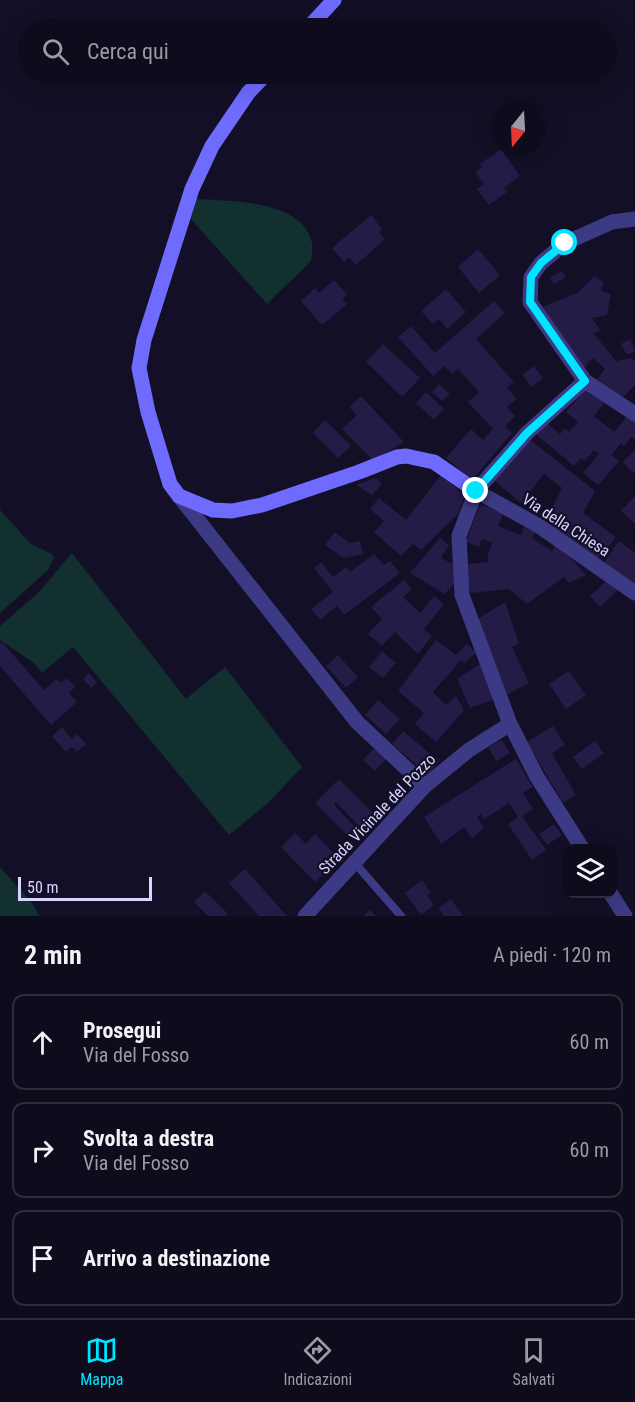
<!DOCTYPE html>
<html lang="it">
<meta charset="utf-8">
<style>
body{margin:0;font-family:"Roboto Condensed",sans-serif;background:#1c1929;color:#f1f3f6}
.controls{position:absolute;right:18px;bottom:18px;display:grid;overflow:hidden;border-radius:12px;box-shadow:0 6px 24px #0002}
.controls button{width:54px;height:54px;display:grid;place-items:center;padding:0;border:0;border-bottom:2px solid #2e2b3b;background:#0e0b1c;color:#f1f3f6;font:30px sans-serif}
.compass{position:absolute;left:491px;top:102px;width:54px;height:54px;border-radius:50%;background:#0e0b1c;box-shadow:0 6px 24px #0002;rotate:198deg}
.scale{position:absolute;left:18px;bottom:15px;width:134px;box-sizing:border-box;padding-left:6px;border:3px solid #d9d4ff;border-top:0;font-size:16px;line-height:21px;white-space:nowrap;color:#d9d4ff;-webkit-text-stroke:4px #130f26;paint-order:stroke}
.stop{position:absolute;width:18px;height:18px;margin:-14px;border:4px solid #00e5ff;border-radius:50%;background:#fff}
.stop.end{background:#00e5ff;border-color:#fff;box-shadow:0 2px 6px #0008}
.list{margin:0;padding:0;list-style:none}
h2{display:flex;justify-content:space-between;align-items:center;height:78px;margin:0;padding:0 24px;font-size:26px}
h2 small{font-size:20px;font-weight:400;color:#9b9ba3}
.list li{display:grid;grid-template-columns:39px 1fr auto;gap:18px;align-items:center;box-sizing:border-box;height:96px;margin:0 12px 12px;padding:0 12px;border:2px solid #2e2b3b;border-radius:12px}
.list b{display:block;font-size:22px;white-space:nowrap}
.list p{margin:0;font-size:20px;white-space:nowrap;color:#9b9ba3}
.list em{font-size:20px;font-style:normal;color:#9b9ba3}
.icon{flex:none;width:33px;height:33px;fill:none;stroke:currentColor;stroke-width:2;stroke-linecap:round;stroke-linejoin:round}
.map{position:relative;flex:none;width:635px;height:916px;overflow:hidden}
.search{position:absolute;background:#0e0b1c;box-shadow:0 6px 24px #0002;left:18px;right:18px;top:18px;height:66px;display:flex;align-items:center;gap:15px;box-sizing:border-box;padding:0 21px;border-radius:33px;color:#9b9ba3;font-size:22px}
.sheet{height:402px;background:#0e0b1c}
nav{display:flex;justify-content:space-around;align-items:center;box-sizing:border-box;height:84px;border-top:2px solid #2e2b3b;background:#0e0b1c;font-size:16px;color:#9b9ba3}
nav a{display:grid;justify-items:center;gap:3px}
nav .on{color:#00e5ff}
.map>svg:first-child{display:block}
.green{fill:#12302f}
.building{fill:#241b47}
.lines{fill:none;stroke-linecap:round;stroke-linejoin:round}
.lane{stroke:#3d3a85;stroke-width:8}
.street{stroke:#3d3a85;stroke-width:15}
.secondary{stroke:#6f6bff;stroke-width:15}
.route{stroke:#00e5ff;stroke-width:8}
.labels{text-anchor:middle;dominant-baseline:central;stroke-width:4.5;stroke-linejoin:round;paint-order:stroke}
.street-label{font-size:16px;fill:#d9d4ff;stroke:#130f26}
</style>
<div class="map">
<svg width="635" height="916" viewBox="0 0 635 916">
<rect width="100%" height="100%" fill="#130f26"/>
<path class="green" d="M196,199C230,201 304,200 312,243C313,249 312,255 311,261L267,304L189,217Z
M0,510L31,544L52,554L54,558L48,570L0,613Z
M72,553L186,699L225,667L302,767L268,803L229,835L73,647L42,673L35,664L0,640V626L38,593Z
M0,867L32,903L40,916H0Z"/>
<path class="building" d="M501,149L520,176L504,188L507,192L489,205L477,189L484,184L475,172L482,167L480,164Z
M371,215L382,229L379,232L385,239L356,265L349,257L344,262L332,248Z
M478,249L500,275L479,293L458,267Z
M562,271L566,277L554,284L550,277Z
M594,276L604,282L601,291L611,294L607,315L592,318L600,330L594,334L616,361L631,358L635,362V385L620,400L597,379L605,369L593,358L581,370L573,360L554,323L550,324L543,307L579,292Z
M334,280L347,294L342,299L347,304L322,325L301,301L315,288L319,293Z
M446,289L466,312L447,329L439,319L433,324L421,311Z
M494,301L505,313L476,339L514,382L507,388L517,399L507,407L515,416L505,426L512,433L472,480L446,458L471,429L483,440L493,429L468,402L479,392L458,369L452,374L445,366L433,376L398,337L411,326L435,353Z
M630,339L635,351L627,355L621,344Z
M383,344L420,378L402,397L366,362Z
M534,366L543,378L532,387L522,375Z
M439,384L450,394L442,401L432,392Z
M588,386L606,401L594,416L614,432L628,415L635,421V440L631,437L624,446L621,443L611,455L619,461L598,485L583,473L599,454L594,450L585,461L581,458L574,466L537,435L547,423L560,434L565,428L569,432L578,422L566,412Z
M426,392L444,409L434,420L416,403Z
M361,396L404,442L373,460L342,429L357,415L349,407Z
M325,420L351,446L338,458L313,433Z
M529,439L595,491L583,513L616,537L598,560L551,526L558,516L550,512L562,488L544,474L521,503L495,481Z
M635,450V471L633,473L623,462Z
M441,475L465,495L458,514L421,550L413,544L401,556L374,532L384,521L370,509L379,498L406,520Z
M375,478L382,484L372,495L356,485Z
M635,496V524L621,511Z
M480,504L503,514L498,526L521,535L524,527L536,532L532,538L552,551L557,543L586,575L569,583L564,577L527,604L509,589L471,593L466,578V564L488,562V553L492,543L482,539L479,547L466,542Z
M335,532L349,543L360,541L363,554L344,558L325,545Z
M440,538L449,545L441,558L457,566V580L445,594L410,573Z
M619,541L635,553V587L603,564Z
M374,554L384,565L390,561L400,573L344,615L337,606L320,620L311,609L333,592L314,568L321,562L333,577L346,567L350,572Z
M608,579L618,590L600,607L590,596Z
M404,580L412,589L403,597L420,613L434,596L444,604L424,629L432,636L418,654L395,632L382,646L368,634L382,619L371,607Z
M505,602L519,643L512,647L529,683L506,695L478,619Z
M436,640L456,655L467,644L476,653L464,663L461,660L433,692L446,705L456,696L464,710L436,742L415,724L424,713L398,691Z
M2,642L44,690L57,679L60,683L67,678L75,687L69,693L77,702L51,725L0,666V644Z
M382,651L396,663L383,678L369,667Z
M338,655L358,677L346,688L326,666Z
M483,662L496,699L470,708L457,679Z
M569,671L586,695L566,709L549,684Z
M89,673L97,683L91,688L83,679Z
M378,700L400,719L386,734L365,715Z
M553,726L565,745L552,753L576,795L563,803L527,742Z
M62,727L72,739L77,734L86,744L77,752L72,747L66,752L52,736Z
M403,731L439,761L428,775L392,744Z
M502,740L510,753L496,761L488,747Z
M595,741L604,753L582,769L573,757Z
M375,747L387,758L375,771L363,760Z
M516,759L533,787L523,793L533,809L522,816L546,850L532,860L508,824L518,817L509,803L484,819L481,814L477,817L484,828L472,838L464,827L441,844L424,817Z
M339,779L373,813L359,826L336,802L334,805L356,828L348,836L315,803Z
M554,824L562,835L547,845L539,834Z
M295,833L306,844L315,834L339,859L315,882L281,847Z
M245,869L287,916H259L229,883Z
M422,880L431,893L427,895L434,905L421,915L405,893Z
M205,891L228,914L225,916H208L194,902Z
M451,899L463,916H444L438,908Z
M370,910L376,916H363Z"/>
<g class="lines">
<path class="lane" d="M354,862L401,916"/>
<path class="street" d="M635,219L612,222L565,243L541,263L531,277L530,302L585,381L635,414
M476,491L539,526L635,593
M179,496L357,722L425,786
M582,848L537,777L510,724L462,595L459,536L476,491L527,433L585,381
M611,894L625,916
M305,916L425,786L469,750L510,724"/>
<path class="secondary" d="M308,28L334,0
M266,74L248,93L212,146L192,189L144,340L139,368L148,412L170,484L179,496L213,510L232,511L262,505L359,472L397,457L406,456L434,462L476,491"/>
</g>
<g class="lines">
<path class="route" d="M476,491L527,433L585,381L530,302L531,277L541,263L565,243"/>
</g>
<g class="labels">
<g class="street-label">
<text transform="translate(566 525) rotate(33)">Via della Chiesa</text>
<text transform="translate(377 814) rotate(-46)">Strada Vicinale del Pozzo</text>
</g>
</g>
</svg>
<div class="controls">
<button><svg class="icon" aria-label="layers" viewBox="0 0 24 24"><path d="M12 4l9 5-9 5-9-5zM3 14l9 5 9-5"/></svg></button>
</div>
<svg class="compass" viewBox="-18 -18 36 36"><path d="M0-13l5 13h-10z" fill="#e53935"/><path d="M0 13l5-13h-10z" fill="#9b9ba3"/></svg>
<div class="scale">50 m</div>
<div class="stop" style="left:565px;top:243px"></div>
<div class="stop end" style="left:476px;top:491px"></div>
<div class="search"><svg class="icon" aria-label="search" viewBox="0 0 24 24"><circle cx="10" cy="10" r="6"/><path d="M15 15l6 6"/></svg>Cerca qui</div>
</div>
<section class="sheet">
<h2>2 min<small>A piedi · 120 m</small></h2>
<ul class="list">
<li><svg class="icon" aria-label="ahead" viewBox="0 0 24 24"><path d="M12 20V5M6 11l6-6 6 6"/></svg><div><b>Prosegui</b><p>Via del Fosso</p></div><em>60 m</em></li>
<li><svg class="icon" aria-label="right" viewBox="0 0 24 24"><path d="M7 20v-9h11M14 6l5 5-5 5"/></svg><div><b>Svolta a destra</b><p>Via del Fosso</p></div><em>60 m</em></li>
<li><svg class="icon" aria-label="arrive" viewBox="0 0 24 24"><path d="M6 21V4h12l-3 4 3 4H6"/></svg><div><b>Arrivo a destinazione</b></div></li>
</ul>
</section>
<nav>
<a class="on"><svg class="icon" aria-label="map" viewBox="0 0 24 24"><path d="M3 6l6-2 6 2 6-2v14l-6 2-6-2-6 2zM9 4v14M15 6v14"/></svg>Mappa</a>
<a><svg class="icon" aria-label="directions" viewBox="0 0 24 24"><path d="M12 3l9 9-9 9-9-9zM9 14v-3h6M13 9l2 2-2 2"/></svg>Indicazioni</a>
<a><svg class="icon" aria-label="saved" viewBox="0 0 24 24"><path d="M7 4h10v16l-5-4-5 4z"/></svg>Salvati</a>
</nav>
